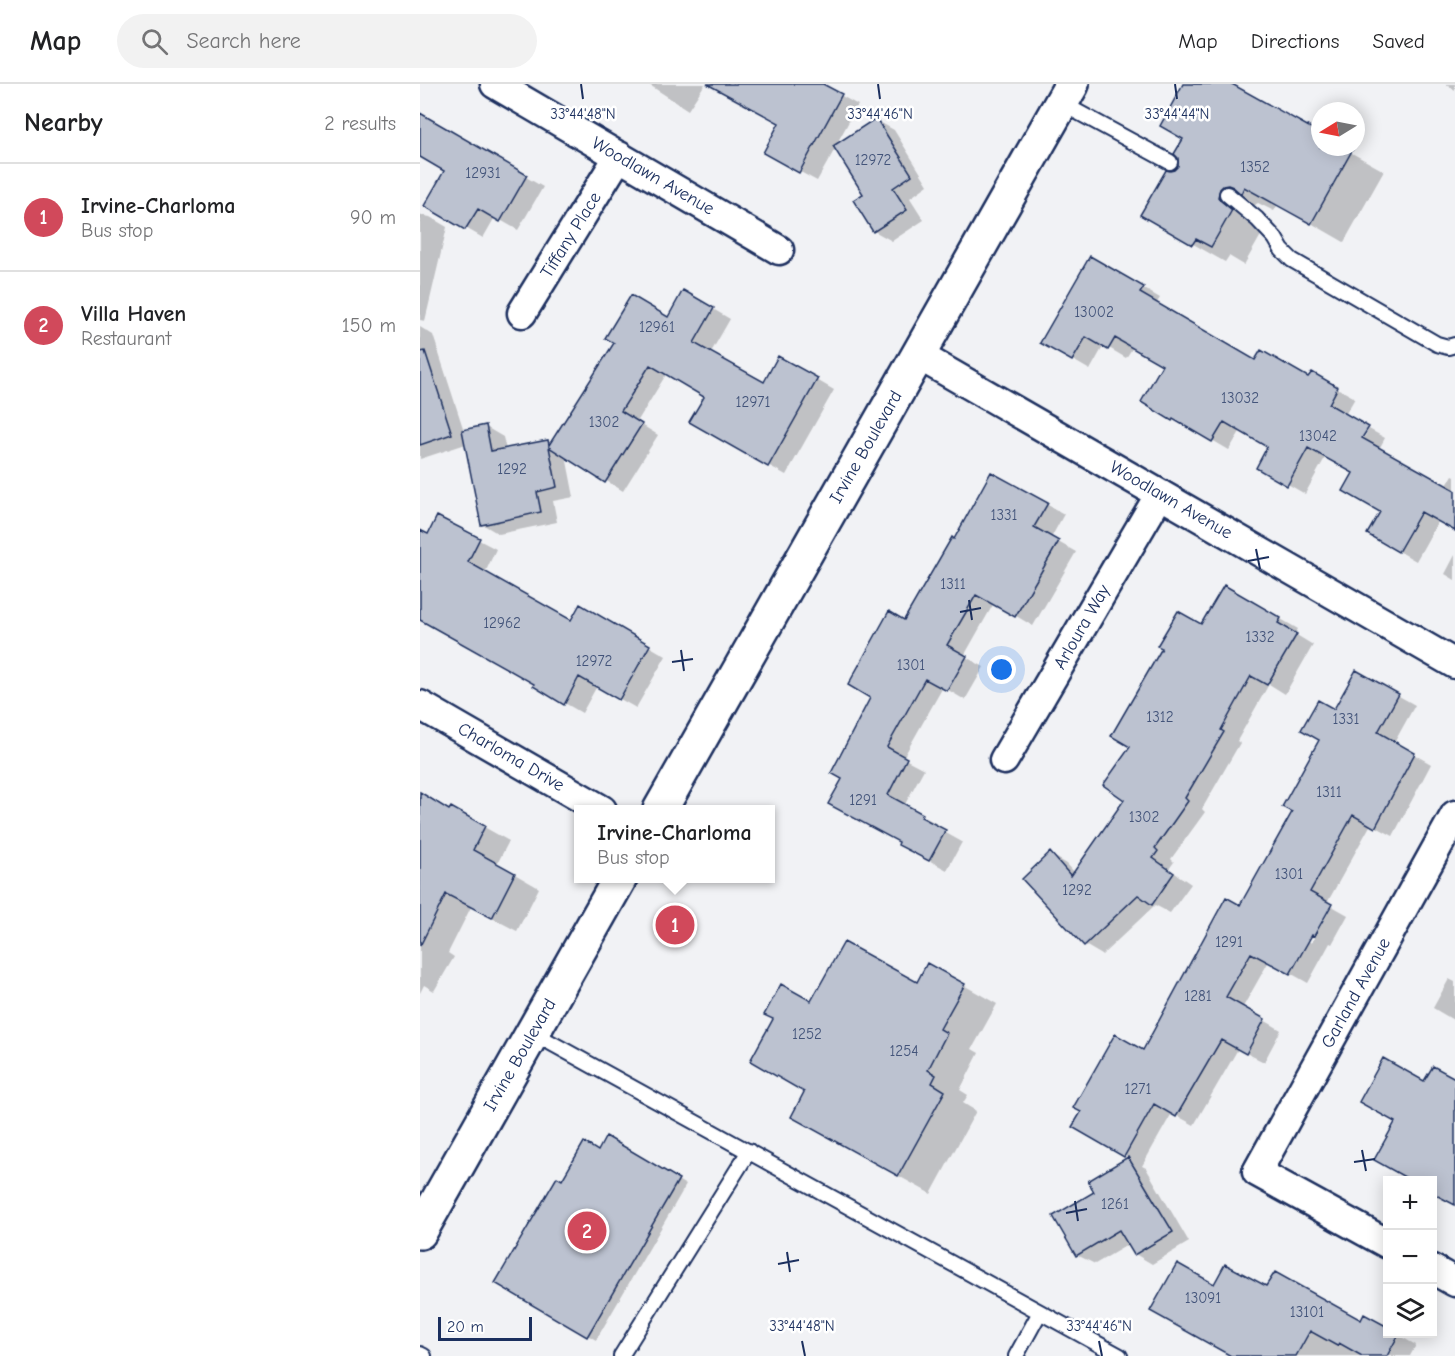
<!DOCTYPE html>
<meta charset="utf-8">
<style>
body{margin:0;font-family:"Comic Neue",sans-serif;background:#f2f2f2;color:#202124}
.controls{position:absolute;right:18px;bottom:18px;display:grid;overflow:hidden;border-radius:0px;box-shadow:0 3px 15px #0003}
.controls button{width:54px;height:54px;display:grid;place-items:center;padding:0;border:0;border-bottom:2px solid #e0e0e0;background:#fff;color:#202124;font:30px sans-serif}
.compass{position:absolute;left:891px;top:18px;width:54px;height:54px;border-radius:50%;background:#fff;box-shadow:0 3px 15px #0003;rotate:260deg}
.scale{position:absolute;left:18px;bottom:15px;width:94px;box-sizing:border-box;padding-left:6px;border:3px solid #1b2f5e;border-top:0;font-size:16px;line-height:21px;white-space:nowrap;color:#1b2f5e;-webkit-text-stroke:4px #fff;paint-order:stroke}
.you{position:absolute;left:582px;top:586px;width:21px;height:21px;margin:-15px;border:4px solid #fff;border-radius:50%;background:#1a73e8;box-shadow:0 0 0 9px #1a73e833}
.badge{display:grid;place-items:center;width:39px;height:39px;border-radius:50%;background:#d1495b;color:#fff;font-size:20px;font-weight:700}
.pin{position:absolute;translate:-50% -50%;border:3px solid #fff;box-shadow:0 2px 6px #0006}
.popup{position:absolute;left:154px;top:721px;width:201px;height:78px;box-sizing:border-box;display:grid;place-content:center;border-radius:0px;background:#fff;filter:drop-shadow(0 2px 4px #0005);font-size:20px;white-space:nowrap;color:#757577}
.popup b{font-size:22px;color:#202124}
.popup::after{content:'';position:absolute;left:50%;top:100%;margin-left:-12px;border:12px solid transparent;border-top-color:#fff}
.list{margin:0;padding:0;list-style:none}
h2{display:flex;justify-content:space-between;align-items:center;height:78px;margin:0;padding:0 24px;font-size:26px}
h2 small{font-size:20px;font-weight:400;color:#757577}
.list li{display:grid;grid-template-columns:39px 1fr auto;gap:18px;align-items:center;box-sizing:border-box;height:108px;padding:0 24px;border-top:2px solid #e0e0e0}
.list b{display:block;font-size:22px;white-space:nowrap}
.list p{margin:0;font-size:20px;white-space:nowrap;color:#757577}
.list em{font-size:20px;font-style:normal;color:#757577}
.icon{flex:none;width:33px;height:33px;fill:none;stroke:currentColor;stroke-width:2;stroke-linecap:round;stroke-linejoin:round}
.map{position:relative;flex:none;width:1035px;height:1272px;overflow:hidden}
header{display:flex;align-items:center;gap:36px;box-sizing:border-box;height:84px;padding:0 30px;background:#fff;border-bottom:2px solid #e0e0e0}
header strong{font-size:28px}
nav{display:flex;gap:33px;margin-inline-start:auto;font-size:21px}
.search{width:420px;height:54px;background:#f2f2f2;display:flex;align-items:center;gap:15px;box-sizing:border-box;padding:0 21px;border-radius:33px;color:#757577;font-size:22px}
main{display:flex}
aside{flex:1;background:#fff}
.map>svg:first-child{display:block}
.shadow{fill:#0003}
.building{fill:#bcc2d0;stroke:#1b2f5e;stroke-width:1.5}
.lines{fill:none;stroke-linecap:round;stroke-linejoin:round}
.lane-casing{stroke:#1b2f5e;stroke-width:18}
.street-casing{stroke:#1b2f5e;stroke-width:33}
.primary-casing{stroke:#1b2f5e;stroke-width:38}
.lane{stroke:#fff;stroke-width:14}
.street{stroke:#fff;stroke-width:28}
.primary{stroke:#fff;stroke-width:33}
.ticks{fill:none;stroke:#1b2f5e;stroke-width:2}
.labels{text-anchor:middle;dominant-baseline:central;stroke-width:5;stroke-linejoin:round;paint-order:stroke}
.number-label{font-size:15px;fill:#43547a}
.street-label{font-size:18px;fill:#1b2f5e;stroke:#fff}
.ticks-label{font-size:15px;text-anchor:middle;fill:#1b2f5e;stroke:#fff;stroke-width:5;stroke-linejoin:round;paint-order:stroke}
</style>
<header>
<strong>Map</strong>
<div class="search"><svg class="icon" aria-label="search" viewBox="0 0 24 24"><circle cx="10" cy="10" r="6"/><path d="M15 15l6 6"/></svg>Search here</div>
<nav><a>Map</a><a>Directions</a><a>Saved</a></nav>
</header>
<main>
<aside>
<h2>Nearby<small>2 results</small></h2>
<ul class="list">
<li><span class="badge">1</span><div><b>Irvine-Charloma</b><p>Bus stop</p></div><em>90 m</em></li>
<li><span class="badge">2</span><div><b>Villa Haven</b><p>Restaurant</p></div><em>150 m</em></li>
</ul>
</aside>
<div class="map">
<svg width="1035" height="1272" viewBox="0 0 1035 1272">
<rect width="100%" height="100%" fill="#f1f2f5"/>
<filter id="ink" filterUnits="userSpaceOnUse"><feTurbulence type="fractalNoise" baseFrequency=".0167" numOctaves="2"/><feDisplacementMap in="SourceGraphic" scale="12" xChannelSelector="R" yChannelSelector="G"/><feConvolveMatrix kernelMatrix="1 2 1 2 8 2 1 2 1" color-interpolation-filters="sRGB"/></filter>
<g filter="url(#ink)">
<path class="shadow" d="M228,0H285L268,26Z
M298,0H400L438,21L416,61L456,36L474,46L508,101L490,114L504,136L472,157L454,147L446,111L416,63L397,97L362,78L361,39Z
M774,0H809L900,51V63H921L964,87L924,158L858,120L854,127L838,119L832,123L844,146L824,181L809,172L805,178L722,131L760,82Z
M1025,0H1035V6L1029,2Z
M0,31L123,103L98,146L75,133L63,154L6,121L26,87L0,72Z
M0,131L10,133L27,143L5,237L0,236Z
M671,174L740,214L736,220L836,278L889,295L892,290L935,314L925,331L937,360L940,361L949,345L965,354L959,365L1026,403L1033,391L1035,392V446L1019,436L996,477L949,450L962,428L935,388L906,372L885,410L838,383L849,363L821,346L809,366L770,343L769,345L723,318L744,281L713,263L706,274L684,261L670,286L622,258Z
M264,208L310,235L290,270L344,300L359,274L414,306L366,391L271,338L286,312L247,289L217,338L238,351L203,407L146,372L154,413L133,417L137,438L79,450L62,440L46,360L0,375V243L13,251L44,347L66,343L83,353L86,366L127,358L131,360L248,234Z
M572,390L644,430L631,454L656,468L613,542L574,519L544,572L564,583L545,616L523,603L483,674L504,685L484,722L519,741L517,744L542,758L527,786L497,770L481,758L424,695L452,613L485,538L535,457Z
M17,434L76,465L65,489L152,538L160,522L246,572L216,624L177,602L162,629L115,602L116,600L0,536V448L9,452Z
M1035,471V496L1025,490Z
M805,503L878,545L875,550L893,561L865,610L849,600L817,657L820,659L782,725L785,728L751,775L754,778L749,785L771,800L750,829L735,821L682,871L665,861L630,770L647,780L655,789L706,715L712,663Z
M936,588L995,621L974,659L1011,680L973,752L951,740L907,819L910,820L889,857L891,859L912,822L928,831L912,860L910,859L888,899L849,877L823,923V924L861,946L844,978L818,965L774,1041L752,1029L722,1082L726,1084L769,1158L732,1180L715,1170L709,1160L675,1180L657,1171L676,1108L670,1097L709,1074L654,1043L723,968L821,823L874,728L915,627Z
M0,709L30,728L32,725L89,757L77,780L119,804L97,847L51,823L28,869L34,873L14,907L4,901L0,909Z
M508,881L577,920L552,965L559,969L540,1006L548,1011L543,1019L556,1027L511,1110L405,1051L386,1008L392,919L498,900Z
M1029,895L1035,898V937L1013,924Z
M187,1054L266,1101L176,1256L77,1199L143,1098L179,1069Z
M795,1202L847,1204L941,1238L968,1250H976L996,1261L990,1272H813Z"/>
<path class="building" d="M287,0H403L422,10L379,89L343,69L359,39Z
M763,0H812L900,49V63H934L891,140L824,103L821,110L813,103L808,101L803,102L800,105L798,113L801,117L812,126L791,163L776,155L772,161L720,131L746,86L750,87L754,86L758,82V74L754,70L763,55L740,42Z
M0,29L107,91L80,138L58,125L45,146L4,122L24,87L0,73Z
M456,34L492,91L473,104L487,126L453,148L433,116L443,110L413,62Z
M670,172L724,203L720,209L835,276L841,266L888,293L892,288L918,303L909,320L949,343L942,354L1035,406V447L1001,428L978,468L947,450L960,428L923,407L933,389L888,364L867,402L836,384L847,363L804,338L792,358L753,335L752,337L721,318L742,281L695,254L688,266L666,253L652,277L620,259Z
M263,206L294,224L274,259L344,298L358,272L398,294L348,383L269,338L284,313L230,281L201,327L222,340L185,399L129,363L137,403L117,408L121,428L61,441L42,346L66,341L71,367L128,356L129,361L194,259L185,254L211,211L248,233Z
M5,267L32,350L0,361V268Z
M571,388L628,419L614,443L639,457L595,533L556,511L527,561L547,572L527,607L505,595L467,663L487,674L468,711L503,730L501,733L526,746L509,777L478,761L479,758L408,720L422,695L411,689L450,614L428,601L469,527L484,536L532,453L534,455Z
M17,432L60,454L48,478L151,536L160,520L230,561L199,616L159,593L144,621L113,602L114,600L0,536V446L8,450Z
M804,501L861,534L858,539L877,550L847,601L831,592L801,646L804,648L765,714L768,717L735,764L738,767L733,774L754,789L732,821L718,811L664,862L602,795L630,768L651,792L704,716L683,701L710,663L691,652L742,564L737,562L758,527L781,540Z
M936,586L979,610L958,648L995,669L955,744L933,731L890,808L912,820L894,852L892,851L870,890L831,869L806,913L845,935L826,970L801,956L756,1033L734,1020L704,1073L652,1043L661,1028L653,1024L695,950L723,966L806,813L820,821L872,728L862,723L899,656L881,646L898,616L914,625Z
M0,708L29,726L31,723L65,742L53,766L95,789L72,834L26,810L0,862Z
M424,858L497,898L507,879L545,900L520,945L527,949L508,986L516,991L512,999L525,1007L478,1092L371,1033L384,1008L330,977L353,935L344,931L361,900L391,917Z
M963,974L1004,997L1013,982L1035,994V1121L1012,1109V1096H990L954,1076L975,1038L939,1018Z
M186,1052L259,1095L167,1253L75,1199L137,1093L142,1096L164,1058L178,1067Z
M708,1073L753,1148L714,1171L699,1146L656,1172L633,1132L674,1108L668,1097Z
M757,1179L794,1200L805,1180L846,1202L855,1188L941,1236L944,1230L968,1243V1250H979L967,1272H942L919,1259L917,1262L890,1247L876,1272H811L730,1227Z"/>
<g class="lines">
<g class="lane-casing">
<path id="lane" d="M641,19L750,78
M807,110L837,135L855,154L862,166L872,176L1017,260L1028,263L1035,261
M113,949L700,1272
M0,1270L4,1272
M201,1272L329,1067
M596,1272L620,1228"/>
</g>
<g class="street-casing">
<path id="street" d="M75,0L359,166
M102,229L199,72
M498,271L1035,580
M0,621L182,726
M584,676L740,410
M968,1160L837,1088L1035,731
M1012,1185L1035,1198"/>
</g>
<g class="primary-casing">
<path id="primary" d="M240,726L652,0
M0,1148L200,794"/>
</g>
<use href="#lane" class="lane"/>
<use href="#street" class="street"/>
<use href="#primary" class="primary"/>
</g>
</g>
<path class="ticks" d="M161,0L163,15M458,0L460,15M755,0L757,15M836,465L840,485M828,477L849,473M549,516L552,536M540,528L561,524M261,566L264,587M252,578L273,575M942,1066L946,1087M934,1078L955,1075M655,1117L658,1137M646,1129L667,1125M367,1168L370,1188M358,1180L379,1176M382,1257L385,1272M679,1257L682,1272"/>
<g class="labels">
<g class="number-label">
<text x="453" y="76">12972</text>
<text x="835" y="83">1352</text>
<text x="63" y="89">12931</text>
<text x="674" y="228">13002</text>
<text x="237" y="243">12961</text>
<text x="820" y="314">13032</text>
<text x="333" y="318">12971</text>
<text x="184" y="338">1302</text>
<text x="898" y="352">13042</text>
<text x="92" y="385">1292</text>
<text x="584" y="431">1331</text>
<text x="533" y="500">1311</text>
<text x="82" y="539">12962</text>
<text x="840" y="553">1332</text>
<text x="174" y="577">12972</text>
<text x="491" y="581">1301</text>
<text x="740" y="633">1312</text>
<text x="926" y="635">1331</text>
<text x="909" y="708">1311</text>
<text x="443" y="716">1291</text>
<text x="724" y="733">1302</text>
<text x="869" y="790">1301</text>
<text x="657" y="806">1292</text>
<text x="809" y="858">1291</text>
<text x="778" y="912">1281</text>
<text x="387" y="950">1252</text>
<text x="484" y="967">1254</text>
<text x="718" y="1005">1271</text>
<text x="695" y="1120">1261</text>
<text x="783" y="1214">13091</text>
<text x="887" y="1228">13101</text>
</g>
<g class="street-label">
<text transform="translate(233 92) rotate(30)">Woodlawn Avenue</text>
<text transform="translate(151 151) rotate(-58)">Tiffany Place</text>
<text transform="translate(446 363) rotate(-60)">Irvine Boulevard</text>
<text transform="translate(751 416) rotate(30)">Woodlawn Avenue</text>
<text transform="translate(662 543) rotate(-60)">Arloura Way</text>
<text transform="translate(91 673) rotate(30)">Charloma Drive</text>
<text transform="translate(936 909) rotate(-61)">Garland Avenue</text>
<text transform="translate(100 971) rotate(-60)">Irvine Boulevard</text>
</g>
</g>
<g class="ticks-label">
<text x="163" y="35">33°44'48"N</text>
<text x="460" y="35">33°44'46"N</text>
<text x="757" y="35">33°44'44"N</text>
<text x="382" y="1247">33°44'48"N</text>
<text x="679" y="1247">33°44'46"N</text>
</g>
</svg>
<div class="controls">
<button>+</button>
<button>−</button>
<button><svg class="icon" aria-label="layers" viewBox="0 0 24 24"><path d="M12 4l9 5-9 5-9-5zM3 14l9 5 9-5"/></svg></button>
</div>
<svg class="compass" viewBox="-18 -18 36 36"><path d="M0-13l5 13h-10z" fill="#e53935"/><path d="M0 13l5-13h-10z" fill="#757577"/></svg>
<div class="scale">20 m</div>
<div class="you"></div>
<div class="pin badge" style="left:255px;top:841px">1</div>
<div class="popup"><b>Irvine-Charloma</b>Bus stop</div>
<div class="pin badge" style="left:167px;top:1147px">2</div>
</div>
</main>
